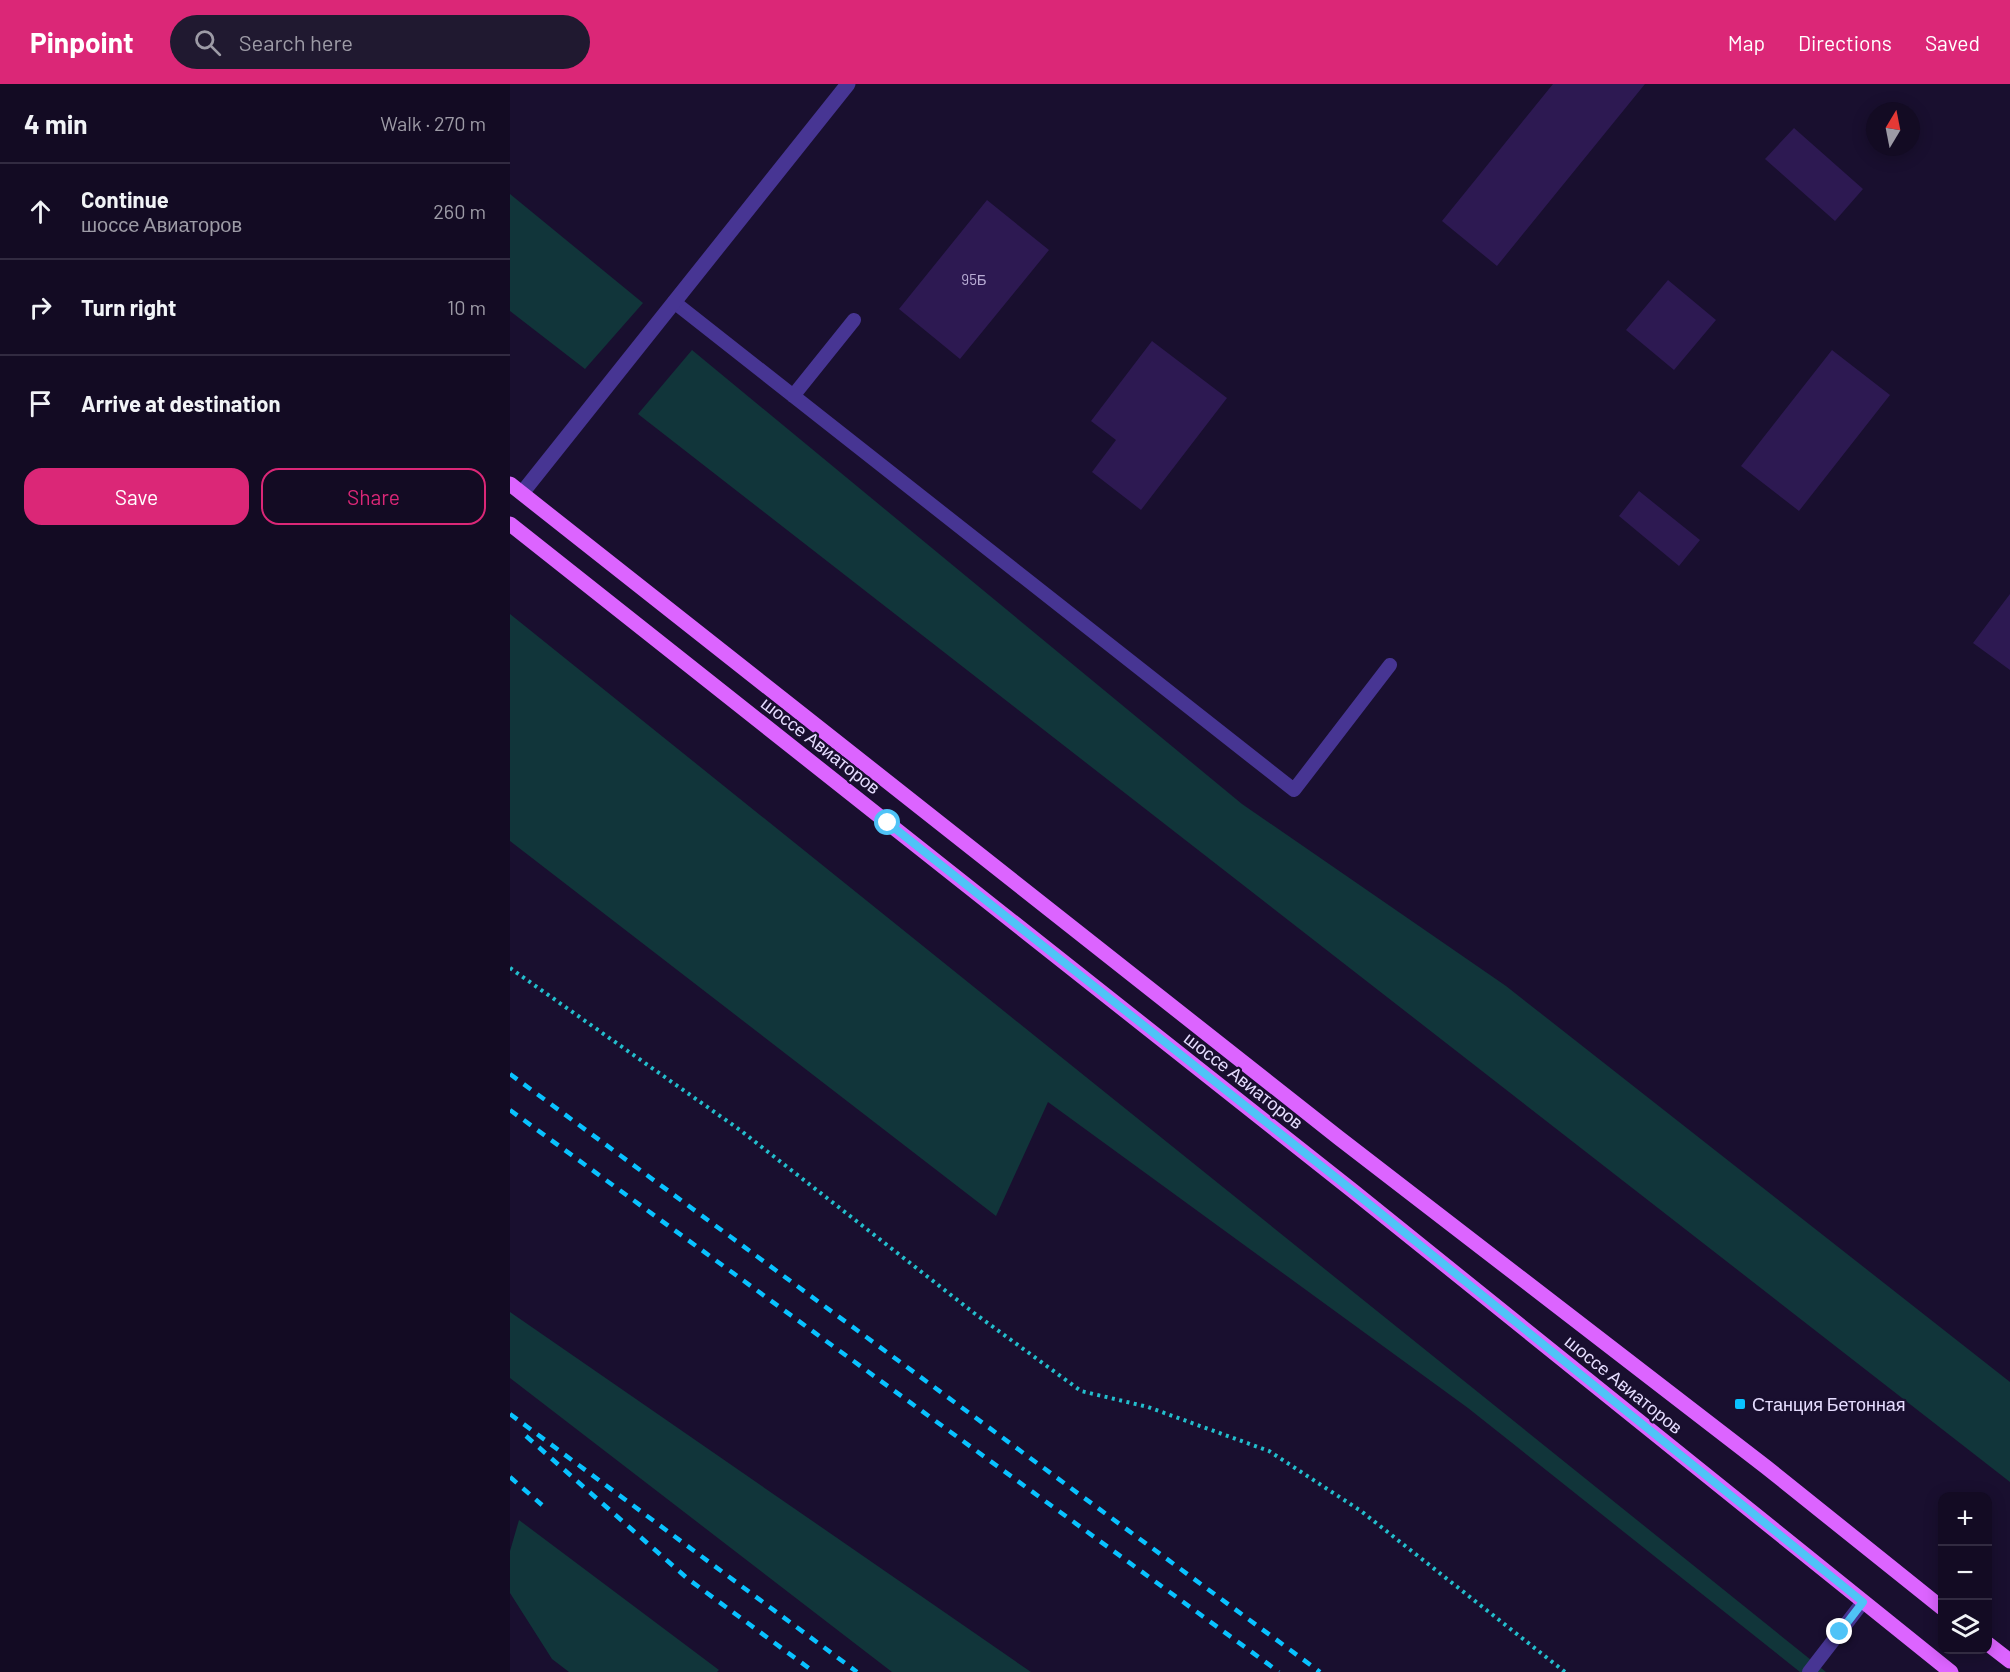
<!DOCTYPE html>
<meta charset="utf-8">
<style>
body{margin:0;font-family:Barlow,sans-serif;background:#201930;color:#f1f3f6}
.controls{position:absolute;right:18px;bottom:18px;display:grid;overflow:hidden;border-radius:12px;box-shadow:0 3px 15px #0003}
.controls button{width:54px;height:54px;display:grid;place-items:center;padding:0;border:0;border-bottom:2px solid #322b41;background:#130b23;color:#f1f3f6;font:30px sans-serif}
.compass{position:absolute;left:1356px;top:18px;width:54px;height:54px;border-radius:50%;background:#130b23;box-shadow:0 3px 15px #0003;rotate:10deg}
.stop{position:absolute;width:18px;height:18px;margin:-14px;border:4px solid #4fc3f7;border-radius:50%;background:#fff}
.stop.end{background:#4fc3f7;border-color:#fff;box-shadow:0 2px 6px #0008}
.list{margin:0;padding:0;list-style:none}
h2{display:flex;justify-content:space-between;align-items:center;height:78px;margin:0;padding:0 24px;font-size:26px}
h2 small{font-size:20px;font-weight:400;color:#9d9ba6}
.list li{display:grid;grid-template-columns:39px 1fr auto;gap:18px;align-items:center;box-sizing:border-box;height:96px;padding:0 24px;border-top:2px solid #322b41}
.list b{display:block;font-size:22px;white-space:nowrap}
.list p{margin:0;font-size:20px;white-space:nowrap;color:#9d9ba6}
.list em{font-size:20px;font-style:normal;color:#9d9ba6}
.actions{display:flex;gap:12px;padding:18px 24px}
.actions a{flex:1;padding:14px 0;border:2px solid #db2777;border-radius:18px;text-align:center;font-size:21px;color:#db2777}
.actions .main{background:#db2777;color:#fff}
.icon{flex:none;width:33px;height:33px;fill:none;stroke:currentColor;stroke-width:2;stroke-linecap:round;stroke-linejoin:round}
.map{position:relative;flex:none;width:1500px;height:1588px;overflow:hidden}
header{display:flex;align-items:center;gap:36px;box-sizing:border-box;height:84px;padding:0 30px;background:#db2777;color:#fff}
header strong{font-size:28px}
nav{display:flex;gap:33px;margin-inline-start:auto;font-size:21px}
.search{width:420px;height:54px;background:#201930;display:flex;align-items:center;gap:15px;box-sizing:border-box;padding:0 21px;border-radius:33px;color:#9d9ba6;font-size:22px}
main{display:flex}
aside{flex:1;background:#130b23}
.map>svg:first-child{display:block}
.green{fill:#11353a}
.building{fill:#2d1952}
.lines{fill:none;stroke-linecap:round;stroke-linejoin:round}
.path{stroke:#23becd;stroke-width:4;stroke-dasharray:3 4.5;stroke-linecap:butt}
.service{stroke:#473593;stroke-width:14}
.minor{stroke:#473593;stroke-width:15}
.primary{stroke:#dc64ff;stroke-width:15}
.rail{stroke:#09c2ff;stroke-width:4.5;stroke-dasharray:9 8;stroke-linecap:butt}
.route{stroke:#4fc3f7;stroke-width:8}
.poi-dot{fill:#09c2ff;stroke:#190f2f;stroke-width:2}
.labels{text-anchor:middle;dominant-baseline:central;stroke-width:4.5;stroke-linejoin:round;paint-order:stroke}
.number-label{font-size:15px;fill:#b8acd4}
.street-label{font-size:18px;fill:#e6ddff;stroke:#190f2f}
.poi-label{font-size:18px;fill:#e6ddff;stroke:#190f2f;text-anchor:start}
</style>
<header>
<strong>Pinpoint</strong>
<div class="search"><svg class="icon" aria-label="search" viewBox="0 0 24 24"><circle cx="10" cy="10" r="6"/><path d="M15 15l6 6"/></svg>Search here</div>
<nav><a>Map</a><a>Directions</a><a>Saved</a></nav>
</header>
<main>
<aside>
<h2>4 min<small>Walk · 270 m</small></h2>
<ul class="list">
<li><svg class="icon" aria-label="ahead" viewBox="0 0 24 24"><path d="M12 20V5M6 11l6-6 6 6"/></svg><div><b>Continue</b><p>шоссе Авиаторов</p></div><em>260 m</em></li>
<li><svg class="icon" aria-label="right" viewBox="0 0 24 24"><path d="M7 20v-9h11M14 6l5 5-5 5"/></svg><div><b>Turn right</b></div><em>10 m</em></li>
<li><svg class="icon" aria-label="arrive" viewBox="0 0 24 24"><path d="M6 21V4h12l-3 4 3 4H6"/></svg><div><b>Arrive at destination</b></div></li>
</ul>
<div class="actions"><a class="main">Save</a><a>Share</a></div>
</aside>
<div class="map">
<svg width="1500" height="1588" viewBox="0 0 1500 1588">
<rect width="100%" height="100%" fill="#190f2f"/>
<path class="green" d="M0,110L133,219L75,285L0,227Z
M182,266L732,720L996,902L1500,1298V1398L128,330Z
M0,530L1316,1588H1290L958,1324L538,1018L486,1132L0,757Z
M0,1228L521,1588H382L0,1294Z
M9,1436L209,1586L207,1588H59L42,1575L0,1509V1467Z"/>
<path class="building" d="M1043,0H1135L987,182L932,137Z
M1284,44L1353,105L1325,137L1255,75Z
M477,116L539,166L450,275L389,225Z
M1158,196L1206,236L1164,286L1116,246Z
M642,257L717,314L631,426L582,388L606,356L581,337Z
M1322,266L1380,311L1289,427L1231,382Z
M1129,407L1190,456L1169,482L1109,432Z
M1500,510V586L1463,559Z"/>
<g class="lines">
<path class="path" d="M0,884L230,1046L464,1229L571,1307L638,1323L759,1367L851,1427L1055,1588"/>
<path class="service" d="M164,218L784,706L880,581
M283,312L344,236
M1299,1588L1353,1518"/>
<path class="minor" d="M12,409L338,0"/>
<path class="primary" d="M0,400L829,1054L1256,1383L1432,1524
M0,440L843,1107L1441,1588
M1478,1560L1500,1577"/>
<path class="rail" d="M0,990L810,1588
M0,1026L769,1588
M0,1330L347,1588
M16,1352L178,1495L304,1588
M0,1393L32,1421"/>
</g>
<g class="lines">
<path class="route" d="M378,739L843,1107L1353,1518L1330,1548"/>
</g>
<rect class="poi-dot" x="1224" y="1314" width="12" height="12" rx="3"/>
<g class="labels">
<g class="number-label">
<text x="464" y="195">95Б</text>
</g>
<g class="street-label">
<text transform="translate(311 661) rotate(38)">шоссе Авиаторов</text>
<text transform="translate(734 996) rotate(38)">шоссе Авиаторов</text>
<text transform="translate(1114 1300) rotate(39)">шоссе Авиаторов</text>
</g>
<g class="poi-label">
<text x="1242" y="1320">Станция Бетонная</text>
</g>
</g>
</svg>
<div class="controls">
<button>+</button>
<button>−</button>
<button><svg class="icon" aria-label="layers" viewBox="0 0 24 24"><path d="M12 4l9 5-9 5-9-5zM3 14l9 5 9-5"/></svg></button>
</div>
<svg class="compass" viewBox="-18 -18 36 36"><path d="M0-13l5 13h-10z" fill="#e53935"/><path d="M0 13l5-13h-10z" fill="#9d9ba6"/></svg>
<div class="stop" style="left:378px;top:739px"></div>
<div class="stop end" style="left:1330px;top:1548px"></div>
</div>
</main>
